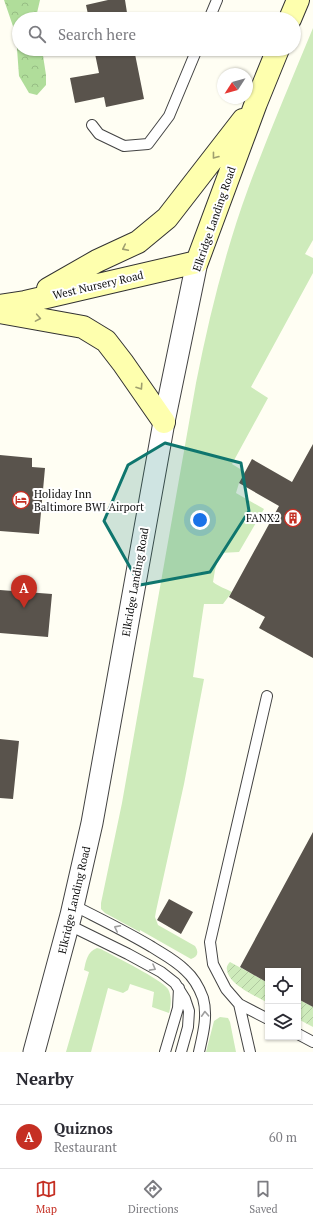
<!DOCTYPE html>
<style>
body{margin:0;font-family:"PT Serif",serif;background:#f2f2f3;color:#2b2b33}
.controls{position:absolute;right:12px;bottom:12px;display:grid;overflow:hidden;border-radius:0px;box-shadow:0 1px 3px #0004}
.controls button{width:36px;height:36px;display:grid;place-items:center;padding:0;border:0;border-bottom:1px solid #e1e1e2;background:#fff;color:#2b2b33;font:20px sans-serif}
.compass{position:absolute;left:217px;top:68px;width:36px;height:36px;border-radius:50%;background:#fff;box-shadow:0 1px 3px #0004;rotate:234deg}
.you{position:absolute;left:200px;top:520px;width:14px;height:14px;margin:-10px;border:3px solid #fff;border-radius:50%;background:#1a73e8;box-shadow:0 0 0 6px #1a73e833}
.badge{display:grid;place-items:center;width:26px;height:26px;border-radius:50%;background:#c52f23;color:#fff;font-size:13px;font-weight:700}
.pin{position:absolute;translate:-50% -33px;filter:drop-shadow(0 1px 2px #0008)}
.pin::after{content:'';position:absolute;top:21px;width:14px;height:12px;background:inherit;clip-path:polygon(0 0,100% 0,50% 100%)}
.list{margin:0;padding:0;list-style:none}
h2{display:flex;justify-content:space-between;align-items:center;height:52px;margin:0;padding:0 16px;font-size:17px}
h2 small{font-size:13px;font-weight:400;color:#7c7c81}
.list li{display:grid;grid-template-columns:26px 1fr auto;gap:12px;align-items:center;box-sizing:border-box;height:64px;padding:0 16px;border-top:1px solid #e1e1e2}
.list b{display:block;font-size:15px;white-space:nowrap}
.list p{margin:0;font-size:13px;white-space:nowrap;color:#7c7c81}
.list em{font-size:13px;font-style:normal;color:#7c7c81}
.icon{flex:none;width:22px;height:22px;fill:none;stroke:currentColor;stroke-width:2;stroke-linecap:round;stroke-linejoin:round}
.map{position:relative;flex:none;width:313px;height:1052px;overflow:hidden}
.search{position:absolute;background:#fff;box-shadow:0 1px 3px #0004;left:12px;right:12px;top:12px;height:44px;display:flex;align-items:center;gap:10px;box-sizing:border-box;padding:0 14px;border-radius:22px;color:#7c7c81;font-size:15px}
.sheet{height:116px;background:#fff}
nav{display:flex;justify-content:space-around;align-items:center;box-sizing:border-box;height:56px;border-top:1px solid #e1e1e2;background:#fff;font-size:11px;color:#7c7c81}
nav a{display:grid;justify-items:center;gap:2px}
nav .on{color:#c52f23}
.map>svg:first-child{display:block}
.grass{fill:#ceebbb}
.forest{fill:url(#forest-crowns)}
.garden{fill:url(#garden-furrows)}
.building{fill:#59534c}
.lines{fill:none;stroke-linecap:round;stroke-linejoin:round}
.lane-casing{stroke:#434343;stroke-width:12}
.street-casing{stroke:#434343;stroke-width:23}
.secondary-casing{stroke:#323232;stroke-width:24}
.lane{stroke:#fff;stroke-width:10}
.street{stroke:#fff;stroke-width:21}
.secondary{stroke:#feffae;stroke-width:22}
.oneway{stroke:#9f9f6f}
.oneway2{stroke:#9f9f9f}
.marked{fill:#0f766e;fill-opacity:0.2;stroke:#0f766e;stroke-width:3;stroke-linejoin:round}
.labels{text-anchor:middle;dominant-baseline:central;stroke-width:4;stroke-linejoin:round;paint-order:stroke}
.street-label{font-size:11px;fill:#101010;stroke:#fff}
.poi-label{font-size:11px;fill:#101010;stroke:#fff;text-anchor:start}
</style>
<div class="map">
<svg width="313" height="1052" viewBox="0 0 313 1052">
<defs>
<pattern id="forest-crowns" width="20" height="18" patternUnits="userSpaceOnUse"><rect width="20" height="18" fill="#b0dd9a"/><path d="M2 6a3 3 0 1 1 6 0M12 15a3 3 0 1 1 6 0" fill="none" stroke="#96bd84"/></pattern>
<pattern id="garden-furrows" width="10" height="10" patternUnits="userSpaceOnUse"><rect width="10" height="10" fill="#ceebbb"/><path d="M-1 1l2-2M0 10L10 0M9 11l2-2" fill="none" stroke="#b0c8a0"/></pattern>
</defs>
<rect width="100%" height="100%" fill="#fffef3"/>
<path class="grass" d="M313,28V240L305,254L313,258V273L251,387L268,398L232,464L245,472L239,483L236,493L264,509L239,552L220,553L215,570L213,582C219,587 225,588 232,592L223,604H204L193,677L204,679L184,784L156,911L155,917L158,925L195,946C199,952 198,957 191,959L140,930V932L105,913L101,909V903L122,803L196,383C209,317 225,252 248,189C268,135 291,81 313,28Z
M97,948L101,949C115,957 161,979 168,989C172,996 171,1006 169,1013L152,1007L154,992L130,984L128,990L123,993L108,988L91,1052H66L89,972L84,970C86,961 87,952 97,948Z
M220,1017L228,1018L230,1022L236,1052H206L214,1021Z"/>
<path class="forest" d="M4,0H40L37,13L38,19H19V49H42L46,75V85L37,95L29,93L19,76L16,35Z"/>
<path class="garden" d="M230,962L268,983V1003C256,996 229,985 227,970C226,967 228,964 230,962Z
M298,999L313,1007V1027L298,1019Z"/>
<path class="building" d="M108,0H125L128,19H89L86,5Z
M94,49H134L144,99L106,107L104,97L75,103L70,78L99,73Z
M313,444V658L259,628L265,617L229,597L279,506L239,483L252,459L292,482Z
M0,455L32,458V467L45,468L39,534L0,531Z
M0,590L52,594L48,637L0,633Z
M0,739L19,741L13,799L0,798Z
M313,832V1007L298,999V971H268V983L240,967Z
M169,899L193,912L181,934L157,920Z"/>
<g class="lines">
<g class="lane-casing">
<path id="lane" d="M209,19L217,0
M92,125L99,134L124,146L148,144L169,116L197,49
M267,696L210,942L213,964L226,989L239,1004L268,1019
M73,905C100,919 127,932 152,947C163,954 175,960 185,970C193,977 199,987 203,998C208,1016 203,1034 199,1052
M69,925L128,954L161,972L175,983L185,999L189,1011L188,1027L181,1052
M239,1004L250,1052
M298,1034L313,1042
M165,1052L178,1008L179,988"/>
</g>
<g class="street-casing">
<path id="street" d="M34,1052L71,915L92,823L164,422L197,262"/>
</g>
<g class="secondary-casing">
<path id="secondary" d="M290,19L298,0
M48,289L97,261L138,242L167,218L243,120
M0,306L25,302L197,262L256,103L278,49
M0,312L83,327L106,341L123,363L164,422"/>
</g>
<use href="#lane" class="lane"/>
<use href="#street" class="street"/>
<use href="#secondary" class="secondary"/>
</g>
<defs><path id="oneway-chevron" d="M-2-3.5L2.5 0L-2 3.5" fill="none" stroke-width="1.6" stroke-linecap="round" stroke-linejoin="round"/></defs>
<g class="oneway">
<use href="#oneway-chevron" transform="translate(215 156) rotate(128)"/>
<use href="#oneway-chevron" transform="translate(125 248) rotate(154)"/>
<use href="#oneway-chevron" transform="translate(38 318) rotate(10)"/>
<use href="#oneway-chevron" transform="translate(140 387) rotate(56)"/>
</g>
<g class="oneway2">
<use href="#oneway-chevron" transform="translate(117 928) rotate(-153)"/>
<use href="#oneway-chevron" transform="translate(153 968) rotate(29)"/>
<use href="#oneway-chevron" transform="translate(205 1014) rotate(-93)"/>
</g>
<path class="marked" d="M165,443L241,463L249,511L210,572L140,585L104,521L128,465Z"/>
<defs>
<g id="hotel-ring" transform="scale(0.9)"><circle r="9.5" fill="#fff" stroke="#c52f23" stroke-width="1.5"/><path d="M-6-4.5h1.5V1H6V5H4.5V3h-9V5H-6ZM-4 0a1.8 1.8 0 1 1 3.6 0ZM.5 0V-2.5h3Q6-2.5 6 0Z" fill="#c52f23"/></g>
<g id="building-ring" transform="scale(0.9)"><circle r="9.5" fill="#fff" stroke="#c52f23" stroke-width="1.5"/><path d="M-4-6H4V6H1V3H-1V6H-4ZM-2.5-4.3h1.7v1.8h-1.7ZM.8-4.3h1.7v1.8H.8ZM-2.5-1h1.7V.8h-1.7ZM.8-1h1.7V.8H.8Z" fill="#c52f23"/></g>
</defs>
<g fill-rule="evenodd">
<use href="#hotel-ring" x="21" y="500"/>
<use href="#building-ring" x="293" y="518"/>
</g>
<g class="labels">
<g class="street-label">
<text transform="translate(214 219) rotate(-71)">Elkridge Landing Road</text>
<text transform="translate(98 285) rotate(-13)">West Nursery Road</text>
<text transform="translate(135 582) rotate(-80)">Elkridge Landing Road</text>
<text transform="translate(74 900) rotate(-77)">Elkridge Landing Road</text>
</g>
<g class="poi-label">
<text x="34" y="494">Holiday Inn<tspan x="34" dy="13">Baltimore BWI Airport</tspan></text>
<text x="280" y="518" text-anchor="end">FANX2</text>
</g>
</g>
</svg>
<div class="controls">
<button><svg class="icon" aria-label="locate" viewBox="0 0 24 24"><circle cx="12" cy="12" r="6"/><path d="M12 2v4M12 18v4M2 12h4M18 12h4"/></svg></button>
<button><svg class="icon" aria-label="layers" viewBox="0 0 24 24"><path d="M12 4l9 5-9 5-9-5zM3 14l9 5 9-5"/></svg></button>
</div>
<svg class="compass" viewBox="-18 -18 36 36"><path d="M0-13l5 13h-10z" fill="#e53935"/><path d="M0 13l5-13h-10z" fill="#7c7c81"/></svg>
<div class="you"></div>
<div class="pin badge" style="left:24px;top:608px">A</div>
<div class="search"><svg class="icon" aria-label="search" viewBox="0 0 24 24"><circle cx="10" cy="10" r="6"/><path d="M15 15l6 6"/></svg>Search here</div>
</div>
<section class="sheet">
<h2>Nearby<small></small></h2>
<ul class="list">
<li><span class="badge">A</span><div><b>Quiznos</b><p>Restaurant</p></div><em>60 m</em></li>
</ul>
</section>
<nav>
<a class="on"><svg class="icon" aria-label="map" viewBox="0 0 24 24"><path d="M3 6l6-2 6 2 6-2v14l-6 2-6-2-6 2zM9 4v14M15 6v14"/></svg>Map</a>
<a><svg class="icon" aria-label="directions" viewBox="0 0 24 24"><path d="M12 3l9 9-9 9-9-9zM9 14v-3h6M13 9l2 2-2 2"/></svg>Directions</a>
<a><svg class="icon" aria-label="saved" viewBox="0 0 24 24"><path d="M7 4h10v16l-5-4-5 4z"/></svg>Saved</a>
</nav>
